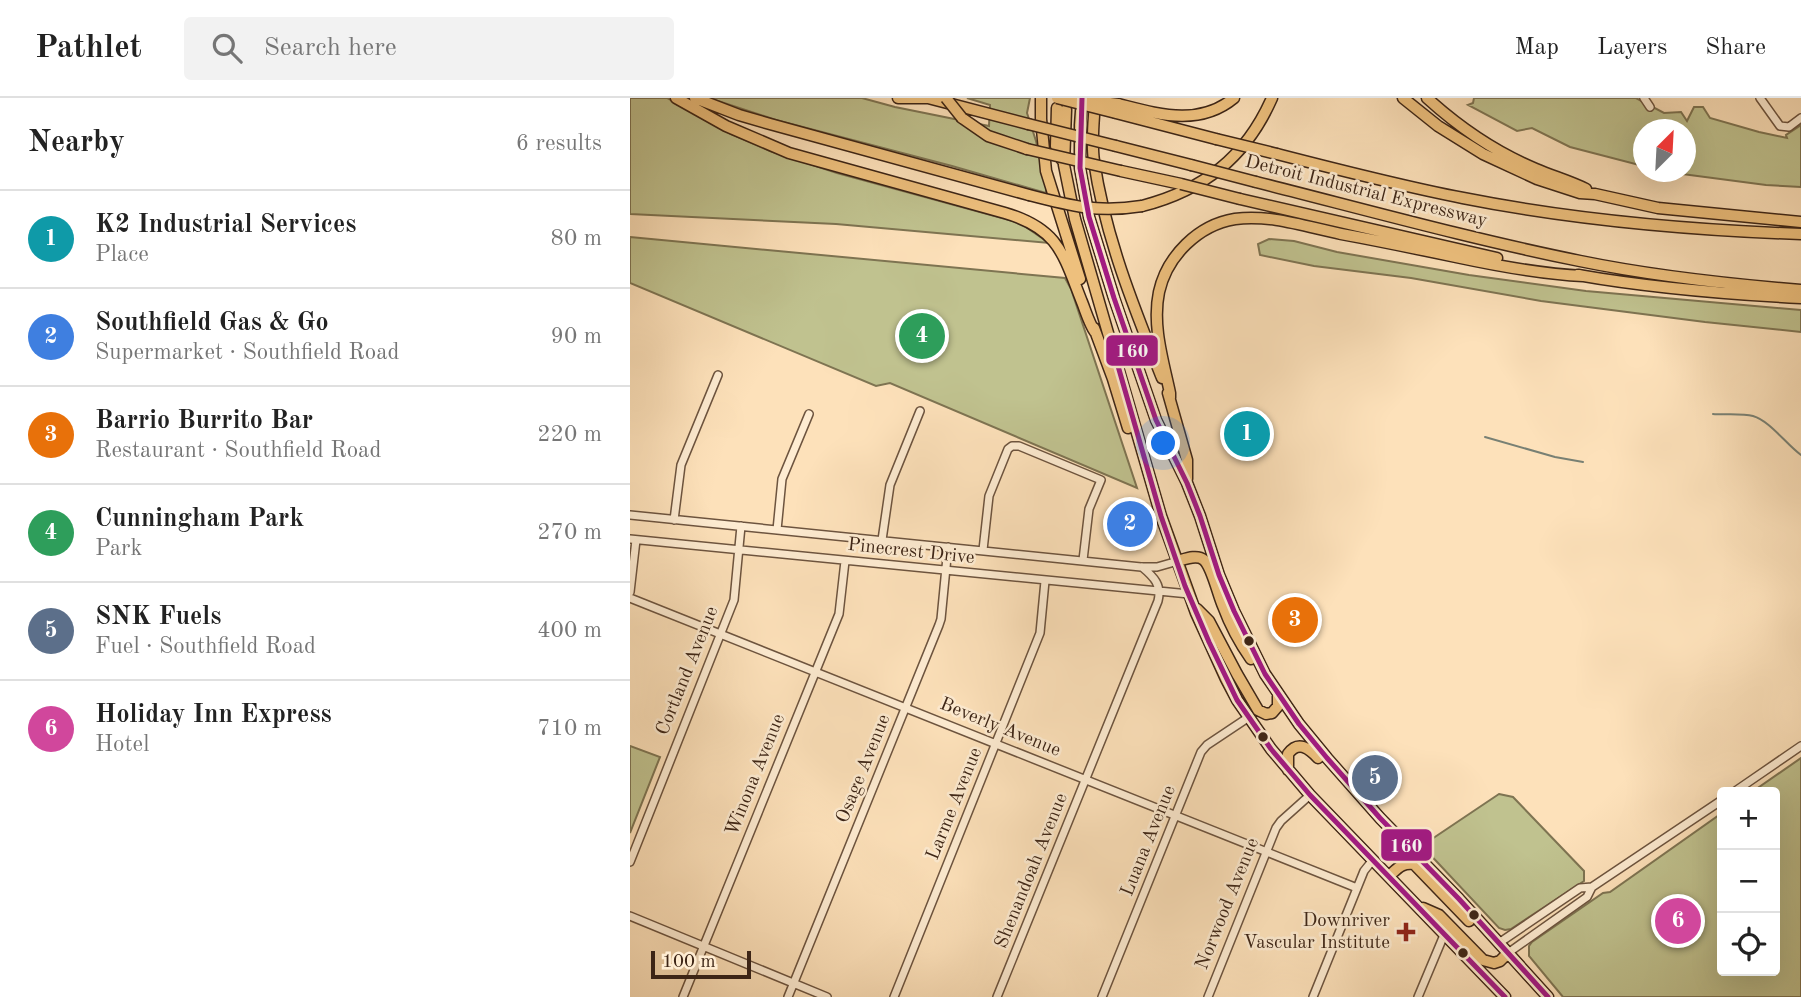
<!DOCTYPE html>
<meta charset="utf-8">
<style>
body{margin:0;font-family:"Old Standard TT",serif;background:#f2f2f2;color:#222}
.controls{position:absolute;right:21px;bottom:21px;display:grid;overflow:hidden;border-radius:7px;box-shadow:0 7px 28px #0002}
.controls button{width:63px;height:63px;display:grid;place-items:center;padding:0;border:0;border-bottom:2px solid #e0e0e0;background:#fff;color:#222;font:35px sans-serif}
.compass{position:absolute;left:1003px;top:21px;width:63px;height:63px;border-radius:50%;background:#fff;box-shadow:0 7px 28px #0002;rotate:24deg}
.scale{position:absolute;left:21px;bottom:18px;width:100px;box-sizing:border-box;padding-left:7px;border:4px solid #3d2516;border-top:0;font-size:19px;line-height:24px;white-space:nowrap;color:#3d2516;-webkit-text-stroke:5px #feecd2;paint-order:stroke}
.you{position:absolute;left:534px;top:346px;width:24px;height:24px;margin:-18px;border:5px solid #fff;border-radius:50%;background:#1a73e8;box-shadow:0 0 0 10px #1a73e833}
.badge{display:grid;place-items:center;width:46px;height:46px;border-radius:50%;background:#8f2418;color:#fff;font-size:23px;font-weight:700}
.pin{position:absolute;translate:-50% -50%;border:4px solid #fff;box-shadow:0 2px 7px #0006}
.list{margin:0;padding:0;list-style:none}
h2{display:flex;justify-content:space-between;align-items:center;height:91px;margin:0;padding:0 28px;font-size:30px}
h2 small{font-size:23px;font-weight:400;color:#767676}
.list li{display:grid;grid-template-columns:46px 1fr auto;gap:21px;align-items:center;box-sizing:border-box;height:98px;padding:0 28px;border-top:2px solid #e0e0e0}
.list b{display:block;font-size:26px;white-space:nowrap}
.list p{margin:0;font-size:23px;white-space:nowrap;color:#767676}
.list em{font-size:23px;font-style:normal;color:#767676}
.icon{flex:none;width:38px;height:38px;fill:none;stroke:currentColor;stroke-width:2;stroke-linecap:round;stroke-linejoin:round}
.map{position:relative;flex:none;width:1171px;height:899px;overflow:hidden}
header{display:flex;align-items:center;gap:42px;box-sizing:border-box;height:98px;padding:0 35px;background:#fff;border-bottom:2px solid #e0e0e0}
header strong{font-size:33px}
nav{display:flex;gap:38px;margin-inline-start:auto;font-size:24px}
.search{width:490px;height:63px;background:#f2f2f2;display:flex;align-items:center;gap:18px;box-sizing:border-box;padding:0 24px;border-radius:7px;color:#767676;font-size:26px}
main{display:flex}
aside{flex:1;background:#fff}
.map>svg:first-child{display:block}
.green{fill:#c0c28f;stroke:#7e7452;stroke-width:2}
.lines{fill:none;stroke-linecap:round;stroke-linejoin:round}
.stream{stroke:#788074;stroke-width:2}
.minor-casing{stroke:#6d543f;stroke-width:10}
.highway-casing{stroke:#3d2516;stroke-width:13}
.minor{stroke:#feecd2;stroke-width:7}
.highway{stroke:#eec07d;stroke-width:10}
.highway-bridge-casing{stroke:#3d2516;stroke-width:13;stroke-linecap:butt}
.highway-bridge{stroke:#eec07d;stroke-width:10}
.bus-1-casing{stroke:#feecd2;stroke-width:10}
.bus-1{stroke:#a31984;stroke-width:5}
.bus-dot{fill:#3d2516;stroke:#feecd2;stroke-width:2.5}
.poi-dot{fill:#8f2418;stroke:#feecd2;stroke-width:2.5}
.labels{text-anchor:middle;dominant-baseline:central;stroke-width:5;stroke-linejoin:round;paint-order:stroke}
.street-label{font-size:19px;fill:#3d2516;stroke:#feecd2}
.poi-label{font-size:19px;fill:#3d2516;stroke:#feecd2;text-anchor:end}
.line-badge{stroke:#feecd2;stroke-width:2.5}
.badge-label{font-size:19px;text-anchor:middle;font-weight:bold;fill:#fff}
</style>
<header>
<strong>Pathlet</strong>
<div class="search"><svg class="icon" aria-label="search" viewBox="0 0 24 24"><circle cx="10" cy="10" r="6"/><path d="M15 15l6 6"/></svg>Search here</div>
<nav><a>Map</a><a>Layers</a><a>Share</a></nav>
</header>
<main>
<aside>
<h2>Nearby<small>6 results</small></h2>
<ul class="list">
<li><span class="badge" style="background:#0f9aa8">1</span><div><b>K2 Industrial Services</b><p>Place</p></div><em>80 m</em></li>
<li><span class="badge" style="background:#3f7fe0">2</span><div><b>Southfield Gas &amp; Go</b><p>Supermarket · Southfield Road</p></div><em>90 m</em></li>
<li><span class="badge" style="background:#e8710a">3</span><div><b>Barrio Burrito Bar</b><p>Restaurant · Southfield Road</p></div><em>220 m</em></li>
<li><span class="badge" style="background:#2e9e5b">4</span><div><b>Cunningham Park</b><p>Park</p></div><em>270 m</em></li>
<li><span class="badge" style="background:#5c6f8a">5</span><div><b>SNK Fuels</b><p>Fuel · Southfield Road</p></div><em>400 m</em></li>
<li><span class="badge" style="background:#d1479c">6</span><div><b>Holiday Inn Express</b><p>Hotel</p></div><em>710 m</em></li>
</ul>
</aside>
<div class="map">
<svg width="1171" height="899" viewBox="0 0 1171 899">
<rect width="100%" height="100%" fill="#fde1ba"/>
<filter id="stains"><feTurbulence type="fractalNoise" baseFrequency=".00286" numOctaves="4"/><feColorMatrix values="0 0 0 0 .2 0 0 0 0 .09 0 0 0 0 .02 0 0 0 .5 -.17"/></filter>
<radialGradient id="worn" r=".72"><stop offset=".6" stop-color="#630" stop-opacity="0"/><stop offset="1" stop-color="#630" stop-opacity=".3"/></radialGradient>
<path class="green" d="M0,0H37L101,36L140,53L207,75L390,125L419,145L206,126L0,116Z
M79,0H232L265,9L359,28L360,7L337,0H400L397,15L406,43L416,88V95L322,68L146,22Z
M844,0H1006L1034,15L1051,14L1057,23L1064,9H1073L1080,20L1129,34L1157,40L1156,37L1171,27V89L1136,87L1037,74H1056V32H1014L1013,68L940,49L902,30L887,33L838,7L843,5Z
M0,139L435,180L441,191L507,390L260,285L246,288L0,185Z
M639,141L664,143L707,154L839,177L956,193L1171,212V234L1075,224L911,203L781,180L684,168L630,157L628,146Z
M0,648L30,659L0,735Z
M1171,660V899H933L899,858V848L902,844L973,795L980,794L1092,715V873H1145V694H1122Z
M869,696L883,699L954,773V783L881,831L875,832L869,830L793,749V747Z"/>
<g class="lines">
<path class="stream" d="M1083,316C1094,317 1112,315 1123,318C1140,323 1156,346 1171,357
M855,339L925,359L953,364"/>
<g class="minor-casing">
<path id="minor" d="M1014,0L1020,9
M1130,0L1150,28L1159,29L1171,20
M0,417L511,469H527L548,463
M44,422L51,367L88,277
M147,432L152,381L179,316
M0,441L559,496
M252,442L260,387L290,313
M353,452L359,398L378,351L382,348H389L471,382L459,411L453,462
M0,494L6,442
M0,500L727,790
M1104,694L1171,648
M0,764L104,502L111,428
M0,818L197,899
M869,845L950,790L962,789L1092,702
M878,855L957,799L962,789
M53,899L209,516L215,463
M158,899L309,527L311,521L318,449
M264,899L410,535L415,483
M367,899L528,503C532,487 524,479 512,469
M472,899L571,654L577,647L619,619
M578,899L646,730L651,723L680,697
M683,899L734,773L742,763
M788,899L814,837"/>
</g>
<g class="highway-casing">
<path id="highway" d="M46,0L96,28L159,55L375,115C429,131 433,156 452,204C456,214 459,225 465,234
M65,0L109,17L140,26L399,97
M268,0H299
M298,0L398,26
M411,0V21L416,73L450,181
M452,0L450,27V70L459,119L484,200L526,322L557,385L570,418L589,477L604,513L635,576L669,626L697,660L750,720L829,801L918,899
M773,0L808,28L853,56L907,81L950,95L965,96L1028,110L1171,124
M797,0C830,30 865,54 906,71C922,78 940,83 956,91
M465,3C464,22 461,43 464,63C475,138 504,210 532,280
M488,6C528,16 569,29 604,0
M427,10L426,48L432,62
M436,12L434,67L445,121L531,418L566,515L596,581L607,602L641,651L680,697L875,899
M486,15L586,41
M332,20L358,38L397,51
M486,48L561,67
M647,56C709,72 771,88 833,100C944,122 1058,132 1171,136
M491,73L551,86
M626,84C733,111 841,141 950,163C1023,178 1097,186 1171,192
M610,101L867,160
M512,108C574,92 616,59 642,0
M948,177C1021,190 1096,196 1171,200
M464,230L483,281L498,330
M538,295L557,362V381
M540,300V295C533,262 522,227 529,194C537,158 568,127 605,121C640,116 677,129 711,136C749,143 788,151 826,159C868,168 910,176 953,178
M548,463C555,461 567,456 574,462C582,469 588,497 593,508C600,527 609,544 621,561
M567,511L579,523L607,576L628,612L636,616L642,615L648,608V596
M658,672V656C668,642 679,650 688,660
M759,778C767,771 772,764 784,766L839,823
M793,810L809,817L853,862L864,865L870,863L878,855"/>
</g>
<use href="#minor" class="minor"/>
<use href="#highway" class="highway"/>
<g class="highway-bridge-casing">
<path id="highway-bridge" d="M316,0L332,20
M427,0L486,15
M456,2L488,6
M398,26L486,48
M586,41L647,56
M397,51L491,73
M561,67L626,84
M551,86L610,101
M399,97C441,108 468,115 512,108"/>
</g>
<use href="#highway-bridge" class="highway-bridge"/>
<g class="bus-1-casing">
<path id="bus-1" d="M452,0L450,70L459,119L484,200L526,322L557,385L570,418L589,477L604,513L635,576L669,626L697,660L750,720L829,801L918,899
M482,247L531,418L555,488L579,544L607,602L641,651L680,697L875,899"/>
</g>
<use href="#bus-1" class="bus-1"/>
</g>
<g class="bus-dot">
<circle cx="619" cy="543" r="6"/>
<circle cx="633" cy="639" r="6"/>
<circle cx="844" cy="817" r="6"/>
<circle cx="833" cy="855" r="6"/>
</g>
<path class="poi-dot" d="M772.5 823.5h7v7h7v7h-7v7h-7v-7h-7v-7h7z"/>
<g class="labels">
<g class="street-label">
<text transform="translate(736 94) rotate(14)">Detroit Industrial Expressway</text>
<text transform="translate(281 454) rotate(6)">Pinecrest Drive</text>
<text transform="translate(58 573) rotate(-68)">Cortland Avenue</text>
<text transform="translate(370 630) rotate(22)">Beverly Avenue</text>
<text transform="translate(234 671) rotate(-68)">Osage Avenue</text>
<text transform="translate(126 677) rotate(-68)">Winona Avenue</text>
<text transform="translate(325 706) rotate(-68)">Larme Avenue</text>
<text transform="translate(519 743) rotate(-68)">Luana Avenue</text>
<text transform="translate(402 773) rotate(-68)">Shenandoah Avenue</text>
<text transform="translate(598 806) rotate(-68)">Norwood Avenue</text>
</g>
<g class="poi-label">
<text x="760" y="823">Downriver<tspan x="760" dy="22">Vascular Institute</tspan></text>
</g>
</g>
<g class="line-badge">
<rect x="475" y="236" width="54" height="33" rx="7" fill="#a31984"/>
<rect x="750" y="730" width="53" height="34" rx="7" fill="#a31984"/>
</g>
<g class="badge-label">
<text x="502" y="259">160</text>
<text x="776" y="754">160</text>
</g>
<rect width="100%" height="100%" filter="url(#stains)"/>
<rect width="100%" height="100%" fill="url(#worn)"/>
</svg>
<div class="controls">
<button>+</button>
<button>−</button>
<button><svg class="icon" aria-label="locate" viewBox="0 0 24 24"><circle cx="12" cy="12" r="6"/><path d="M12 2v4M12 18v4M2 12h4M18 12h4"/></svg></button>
</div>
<svg class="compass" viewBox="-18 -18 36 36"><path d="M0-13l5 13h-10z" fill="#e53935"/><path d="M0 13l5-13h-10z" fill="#767676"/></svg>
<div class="scale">100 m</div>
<div class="you"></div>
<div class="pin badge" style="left:617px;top:336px;background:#0f9aa8">1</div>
<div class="pin badge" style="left:500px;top:426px;background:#3f7fe0">2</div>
<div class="pin badge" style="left:665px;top:522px;background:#e8710a">3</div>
<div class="pin badge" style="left:292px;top:238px;background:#2e9e5b">4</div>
<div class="pin badge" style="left:745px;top:680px;background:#5c6f8a">5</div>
<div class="pin badge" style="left:1048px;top:823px;background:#d1479c">6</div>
</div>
</main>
